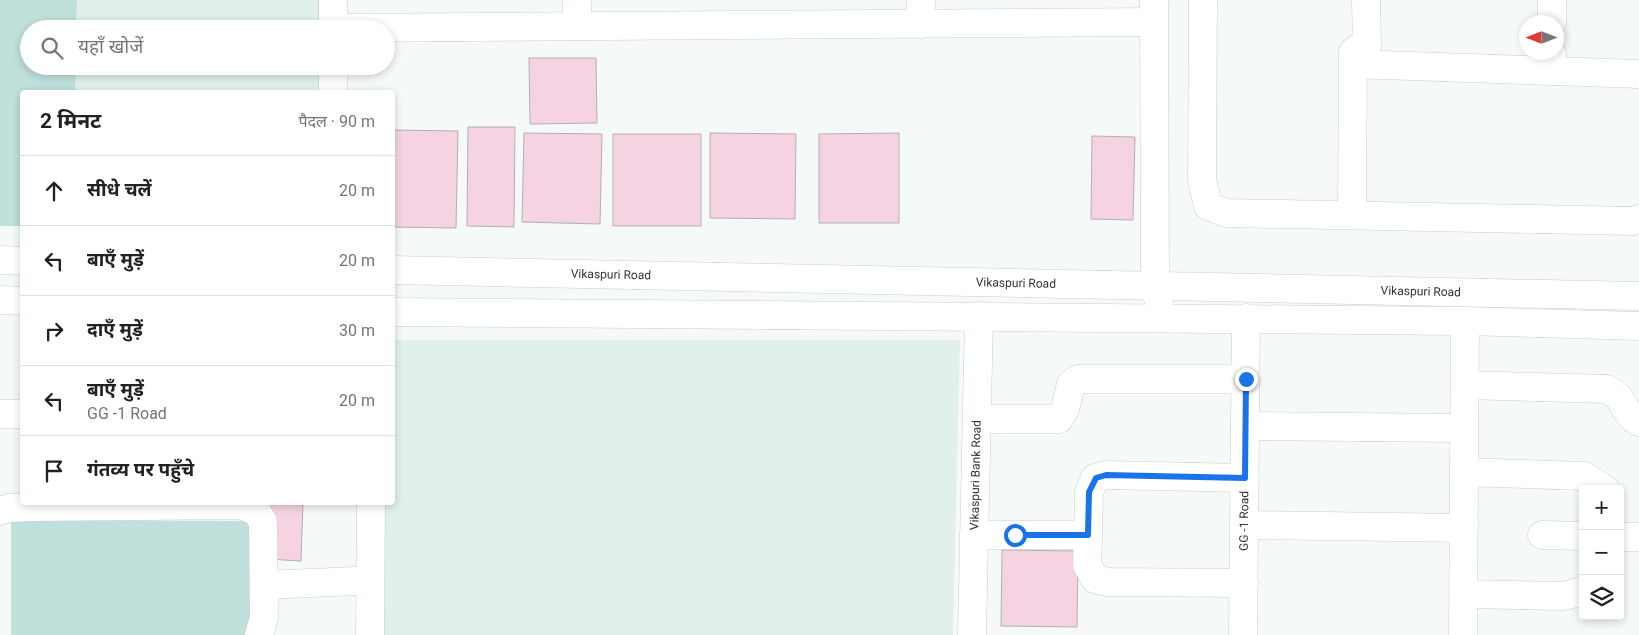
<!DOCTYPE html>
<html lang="hi">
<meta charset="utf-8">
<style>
body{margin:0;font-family:Roboto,"Noto Sans Devanagari",sans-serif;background:#f2f2f2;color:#202124}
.controls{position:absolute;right:15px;bottom:15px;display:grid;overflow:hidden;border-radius:5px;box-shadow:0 2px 8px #0003}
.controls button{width:45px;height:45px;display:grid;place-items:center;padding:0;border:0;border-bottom:1px solid #e0e0e0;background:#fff;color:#202124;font:25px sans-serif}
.compass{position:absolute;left:1519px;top:15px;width:45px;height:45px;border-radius:50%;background:#fff;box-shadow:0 2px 8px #0003;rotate:270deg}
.stop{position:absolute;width:15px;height:15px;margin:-11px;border:4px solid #1a73e8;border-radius:50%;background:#fff}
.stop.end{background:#1a73e8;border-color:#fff;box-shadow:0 1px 5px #0008}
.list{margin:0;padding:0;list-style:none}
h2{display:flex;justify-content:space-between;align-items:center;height:65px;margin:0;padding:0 20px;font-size:21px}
h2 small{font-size:16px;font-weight:400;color:#757577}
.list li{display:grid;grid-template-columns:32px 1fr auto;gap:15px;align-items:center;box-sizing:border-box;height:70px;padding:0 20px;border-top:1px solid #e0e0e0}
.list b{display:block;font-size:19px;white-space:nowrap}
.list p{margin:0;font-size:16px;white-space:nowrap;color:#757577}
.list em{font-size:16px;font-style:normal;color:#757577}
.icon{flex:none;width:28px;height:28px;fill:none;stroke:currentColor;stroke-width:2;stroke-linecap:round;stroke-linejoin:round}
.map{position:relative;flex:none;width:1639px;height:635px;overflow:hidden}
.search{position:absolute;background:#fff;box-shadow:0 2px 8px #0003;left:20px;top:20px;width:375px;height:55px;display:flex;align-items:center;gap:12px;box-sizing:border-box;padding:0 18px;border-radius:28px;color:#757577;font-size:19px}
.panel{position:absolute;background:#fff;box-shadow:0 2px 8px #0003;left:20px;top:90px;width:375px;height:415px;border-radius:5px}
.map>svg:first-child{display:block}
.built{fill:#e1efed}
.green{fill:#bfe0db}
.building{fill:#f5d3e3;stroke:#b3afb1}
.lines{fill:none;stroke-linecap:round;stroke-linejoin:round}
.minor-casing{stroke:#c9cdcd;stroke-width:29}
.minor{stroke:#fff;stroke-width:28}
.route{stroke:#1a73e8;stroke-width:6}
.labels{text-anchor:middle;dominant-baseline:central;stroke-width:5;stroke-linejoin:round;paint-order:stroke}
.street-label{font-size:12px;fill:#313333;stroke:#fff}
</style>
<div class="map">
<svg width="1639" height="635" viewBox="0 0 1639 635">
<rect width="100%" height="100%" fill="#f5faf9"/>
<path class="built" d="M77,0H321V29H76Z
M76,66H320V92H75Z
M393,340H960L953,635H372V503L392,502Z"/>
<path class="green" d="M0,0H77L76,29H29V66H76L75,92H22V226H0Z
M11,520L254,521L253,635H11Z"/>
<path class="building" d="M529,58H596L597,123L530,124Z
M468,127H515L514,227L467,226Z
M392,130L458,131L456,228L392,227Z
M524,133L602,134L600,224L522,222Z
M710,133L796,134L795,219L710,218Z
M899,133V223H819V134Z
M613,134H701V226H613Z
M1092,136L1135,137L1133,220L1091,219Z
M269,502H303L301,561L267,559Z
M1002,550L1078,551L1077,627L1001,626Z"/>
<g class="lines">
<g class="minor-casing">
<g id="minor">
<path d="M921,0V24"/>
<path d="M1154,0L1155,286L1159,303"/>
<path d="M1203,0L1202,180L1208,206L1226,213L1632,221L1639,219"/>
<path d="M1552,0V22"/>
<path d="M577,26V0"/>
<path d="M333,28L1154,22"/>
<path d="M333,29V0"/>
<path d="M1552,54V71L1639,74"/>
<path d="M1353,64L1552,71"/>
<path d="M333,92V66"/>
<path d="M1352,215L1353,52L1359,47L1367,46L1366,0"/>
<path d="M0,260L22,261"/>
<path id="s1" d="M392,270L1639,296"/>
<path d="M0,300L22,301"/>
<path d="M392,312L1465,321L1639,326"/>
<path d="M1465,385L1607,389C1611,392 1618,395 1620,399C1626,408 1628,417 1639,422"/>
<path d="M0,414H22"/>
<path d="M977,419H1059L1065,409L1071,384L1078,379H1246"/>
<path d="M1245,426L1464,428"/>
<path d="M1464,472L1584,476L1605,489"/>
<path d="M0,511L9,508L31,507L242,505L257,512L263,522L264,618L259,635"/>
<path d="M1244,525L1464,528"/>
<path d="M974,535H1088L1089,492L1095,478L1106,475L1245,478"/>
<path d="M1088,535L1087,565L1095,579L1108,582L1244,583"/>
<path d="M1542,535L1583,536"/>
<path d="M1620,537H1639"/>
<path d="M264,585L356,581"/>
<path d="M1464,594L1564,596L1583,591"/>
<path d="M370,635L371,502"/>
<path id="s2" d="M972,635L979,316"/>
<path id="s3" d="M1243,635L1246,318"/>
<path d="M1463,635L1465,321"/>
</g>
</g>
<use href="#minor" class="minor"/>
</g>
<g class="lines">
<path class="route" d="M1015,535H1088L1089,492L1096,478L1106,475L1245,478L1246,379"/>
</g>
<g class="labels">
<g class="street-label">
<text stroke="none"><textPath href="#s1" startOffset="219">Vikaspuri Road</textPath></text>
<text stroke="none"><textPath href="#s1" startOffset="624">Vikaspuri Road</textPath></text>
<text stroke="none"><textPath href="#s1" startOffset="1029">Vikaspuri Road</textPath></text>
<text stroke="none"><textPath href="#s2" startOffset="160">Vikaspuri Bank Road</textPath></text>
<text stroke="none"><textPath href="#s3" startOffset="114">GG -1 Road</textPath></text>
</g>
</g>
</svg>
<div class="controls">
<button>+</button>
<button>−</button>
<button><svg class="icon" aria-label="layers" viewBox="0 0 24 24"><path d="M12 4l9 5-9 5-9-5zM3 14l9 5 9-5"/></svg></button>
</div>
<svg class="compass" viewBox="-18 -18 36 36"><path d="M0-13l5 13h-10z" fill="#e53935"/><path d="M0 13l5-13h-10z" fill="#757577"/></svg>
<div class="stop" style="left:1015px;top:535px"></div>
<div class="stop end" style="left:1246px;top:379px"></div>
<div class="search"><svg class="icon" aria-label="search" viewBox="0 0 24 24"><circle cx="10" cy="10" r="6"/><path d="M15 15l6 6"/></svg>यहाँ खोजें</div>
<section class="panel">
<h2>2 मिनट<small>पैदल · 90 m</small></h2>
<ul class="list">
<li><svg class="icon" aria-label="ahead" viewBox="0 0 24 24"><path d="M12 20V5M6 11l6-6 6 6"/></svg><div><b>सीधे चलें</b></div><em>20 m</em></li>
<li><svg class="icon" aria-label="left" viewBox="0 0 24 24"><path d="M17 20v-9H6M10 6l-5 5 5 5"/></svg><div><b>बाएँ मुड़ें</b></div><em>20 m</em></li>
<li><svg class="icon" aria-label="right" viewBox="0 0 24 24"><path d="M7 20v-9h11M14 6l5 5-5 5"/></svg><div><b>दाएँ मुड़ें</b></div><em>30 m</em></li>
<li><svg class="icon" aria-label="left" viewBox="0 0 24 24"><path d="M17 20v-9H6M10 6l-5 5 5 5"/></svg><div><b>बाएँ मुड़ें</b><p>GG -1 Road</p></div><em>20 m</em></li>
<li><svg class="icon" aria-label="arrive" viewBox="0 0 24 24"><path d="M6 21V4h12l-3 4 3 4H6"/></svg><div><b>गंतव्य पर पहुँचे</b></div></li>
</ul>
</section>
</div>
